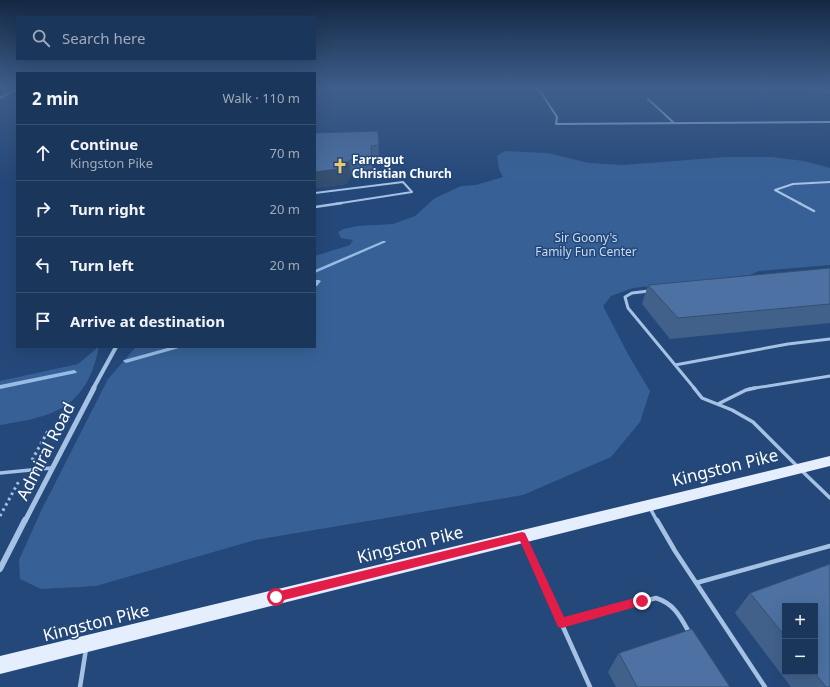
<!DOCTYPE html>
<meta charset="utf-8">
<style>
body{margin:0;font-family:"Noto Sans",sans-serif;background:#284164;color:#f1f3f6}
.controls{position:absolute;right:12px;bottom:12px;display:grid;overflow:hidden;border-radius:0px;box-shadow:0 4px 16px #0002}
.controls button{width:36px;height:36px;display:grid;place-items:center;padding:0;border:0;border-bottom:1px solid #395071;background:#1b365b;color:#f1f3f6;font:20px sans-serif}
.stop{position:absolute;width:12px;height:12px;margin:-9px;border:3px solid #e11d48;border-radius:50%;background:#fff}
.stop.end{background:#e11d48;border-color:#fff;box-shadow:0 1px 4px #0008}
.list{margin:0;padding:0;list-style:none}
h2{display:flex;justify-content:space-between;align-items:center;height:52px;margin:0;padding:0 16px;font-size:17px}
h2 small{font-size:13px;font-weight:400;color:#a0abbb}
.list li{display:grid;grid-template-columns:26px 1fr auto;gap:12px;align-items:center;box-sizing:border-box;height:56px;padding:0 16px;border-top:1px solid #395071}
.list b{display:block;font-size:15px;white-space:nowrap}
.list p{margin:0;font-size:13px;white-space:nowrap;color:#a0abbb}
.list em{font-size:13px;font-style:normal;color:#a0abbb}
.icon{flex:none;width:22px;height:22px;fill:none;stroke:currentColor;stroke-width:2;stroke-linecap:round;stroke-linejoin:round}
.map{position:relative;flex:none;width:830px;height:687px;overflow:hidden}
.search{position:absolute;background:#1b365b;box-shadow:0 4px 16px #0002;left:16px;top:16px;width:300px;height:44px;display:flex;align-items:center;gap:10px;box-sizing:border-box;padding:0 14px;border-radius:0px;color:#a0abbb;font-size:15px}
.panel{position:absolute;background:#1b365b;box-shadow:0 4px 16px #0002;left:16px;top:72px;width:300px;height:276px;border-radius:0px}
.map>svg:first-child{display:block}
.green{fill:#376196}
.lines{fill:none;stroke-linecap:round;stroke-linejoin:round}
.stream{fill:#99bce5;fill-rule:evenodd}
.path{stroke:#a5c1e4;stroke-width:3;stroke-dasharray:2.5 3.5;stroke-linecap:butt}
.lane-far4{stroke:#a5c1e4;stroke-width:2}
.lane-far3{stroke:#a5c1e4;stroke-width:2.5}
.lane-far2{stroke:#a5c1e4;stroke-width:3}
.lane-far1{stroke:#a5c1e4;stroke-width:3.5}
.lane{stroke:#a5c1e4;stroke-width:4.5}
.street-far3{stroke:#a5c1e4;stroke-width:2}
.street-far2{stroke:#a5c1e4;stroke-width:4}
.street-far1{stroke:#a5c1e4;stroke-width:5}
.street{stroke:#a5c1e4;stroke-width:6}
.primary{fill:#e5eefc;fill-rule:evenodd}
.wall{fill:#41618b;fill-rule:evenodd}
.shaded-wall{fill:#354f71}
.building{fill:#4c71a2;stroke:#354f71}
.route{fill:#e11d48}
.labels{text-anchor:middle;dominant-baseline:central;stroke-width:3;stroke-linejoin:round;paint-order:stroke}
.far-poi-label{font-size:12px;font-weight:bold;fill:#fff;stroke:#244879;text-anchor:start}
.far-park-label{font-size:12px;fill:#c8dbf3;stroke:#244879}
.near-street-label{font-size:17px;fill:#fff;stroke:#244879}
</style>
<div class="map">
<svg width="830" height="687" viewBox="0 0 830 687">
<rect width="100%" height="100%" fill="#244879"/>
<path class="green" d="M505,151L547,153L589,163L623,165L727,157H771L804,161L830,168V265L759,271L750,275L633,288L611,296L603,306L629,356L650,391L640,422L611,457L523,495L255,540L96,586L41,589L20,579L19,560L41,511L108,379L136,347H315V256L350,245L353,240L341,238L338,232L344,229L358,226L393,224L415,216L435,198L461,186L476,185L503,177L499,169L497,156Z
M98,347H99C86,408 56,416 0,425V381L78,364Z"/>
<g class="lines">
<path class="stream" d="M17,88V90L0,99V97Z
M383,241H385L386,242L315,273V270Z
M315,280H319L321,281L317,286H315Z
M171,347H180L179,348L126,363L123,361L124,360Z
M74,370L77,372L76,373L0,389V385Z"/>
<path class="path" d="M32,460L48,431L60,430
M0,516L19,481"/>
<path class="lane-far4" d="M315,193L403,182L412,192L335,204
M801,204L775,190L793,184L830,182"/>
<path class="lane-far3" d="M799,203L814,211
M315,207L342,203"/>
<path class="lane-far2" d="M649,291L632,293L625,297L628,308L695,389
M675,365L788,344L830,339
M749,389L830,376"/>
<path class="lane-far1" d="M694,388L702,398L732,410L753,422L797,466
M718,404L746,390L755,388
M801,470L830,498
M0,473L51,468
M650,508L657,521"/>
<path class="lane" d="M657,520L675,551L765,687
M524,540L590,687
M696,583L830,546
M562,623L656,598C675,604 681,618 690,634
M80,687L86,649"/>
<path class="street-far3" d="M538,88L557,117L556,124L830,122
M807,88L830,92
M648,99L674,123"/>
<path class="street-far2" d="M93,389L116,347"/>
<path class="street-far1" d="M25,521L94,388"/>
<path class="street" d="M0,569L25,520"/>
<path class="primary" d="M830,456V466L0,674V656Z"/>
</g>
<path class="wall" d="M378,131L379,160H372L373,175H351L346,184L315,188Z
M830,268V323L670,339L642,304L648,285Z
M830,564V687H791L735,613L750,593ZM785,606H815V672H785Z
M619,653L730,687H616L608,672Z"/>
<path class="shaded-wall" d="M349,160L351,175L346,184L315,188V172Z"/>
<path class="building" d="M378,131L379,145L371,146L372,160H349L344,168L315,172V133Z
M830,268V304L678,318L648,285Z
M830,564V687H826L814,672H815V606H785V636L750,593Z
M692,629L730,687H637L619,653Z"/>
<linearGradient id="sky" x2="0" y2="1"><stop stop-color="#142843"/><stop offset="0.48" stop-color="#3f5e8c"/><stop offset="1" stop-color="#3f5e8c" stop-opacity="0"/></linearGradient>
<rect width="830" height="184" fill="url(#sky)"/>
<path class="route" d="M522,532L525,533L564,617L642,596L646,597L647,601L646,604L562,628L558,627L520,541L276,602L272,601L271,597L272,594L276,592Z"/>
<defs>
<g id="church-bare" transform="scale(1.2)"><path d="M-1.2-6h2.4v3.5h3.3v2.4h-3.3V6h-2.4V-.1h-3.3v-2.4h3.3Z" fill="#eec969" stroke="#244879" stroke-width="2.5" paint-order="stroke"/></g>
</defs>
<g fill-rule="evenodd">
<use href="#church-bare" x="340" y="166"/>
</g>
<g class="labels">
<g class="far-poi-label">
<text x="352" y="159">Farragut<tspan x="352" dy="14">Christian Church</tspan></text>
</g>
<g class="far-park-label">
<text x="586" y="237">Sir Goony's<tspan x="586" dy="14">Family Fun Center</tspan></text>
</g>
<g class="near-street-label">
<text transform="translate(45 451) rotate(-63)">Admiral Road</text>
<text transform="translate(725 467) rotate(-14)">Kingston Pike</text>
<text transform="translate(410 544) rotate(-14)">Kingston Pike</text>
<text transform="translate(96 622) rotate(-14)">Kingston Pike</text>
</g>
</g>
</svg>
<div class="controls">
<button>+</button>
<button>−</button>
</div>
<div class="stop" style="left:276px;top:597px"></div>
<div class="stop end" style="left:642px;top:601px"></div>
<div class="search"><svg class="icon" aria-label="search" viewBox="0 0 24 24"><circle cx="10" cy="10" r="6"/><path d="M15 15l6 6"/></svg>Search here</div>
<section class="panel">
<h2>2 min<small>Walk · 110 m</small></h2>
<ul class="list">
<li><svg class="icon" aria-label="ahead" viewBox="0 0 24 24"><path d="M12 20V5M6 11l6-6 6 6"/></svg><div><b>Continue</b><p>Kingston Pike</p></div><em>70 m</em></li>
<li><svg class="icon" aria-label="right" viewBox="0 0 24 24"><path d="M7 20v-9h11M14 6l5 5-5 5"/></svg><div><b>Turn right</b></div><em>20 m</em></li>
<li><svg class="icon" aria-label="left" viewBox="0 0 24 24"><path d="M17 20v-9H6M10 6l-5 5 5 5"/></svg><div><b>Turn left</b></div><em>20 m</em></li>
<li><svg class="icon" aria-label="arrive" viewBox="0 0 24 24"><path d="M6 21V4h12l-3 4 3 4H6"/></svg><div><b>Arrive at destination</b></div></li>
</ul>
</section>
</div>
